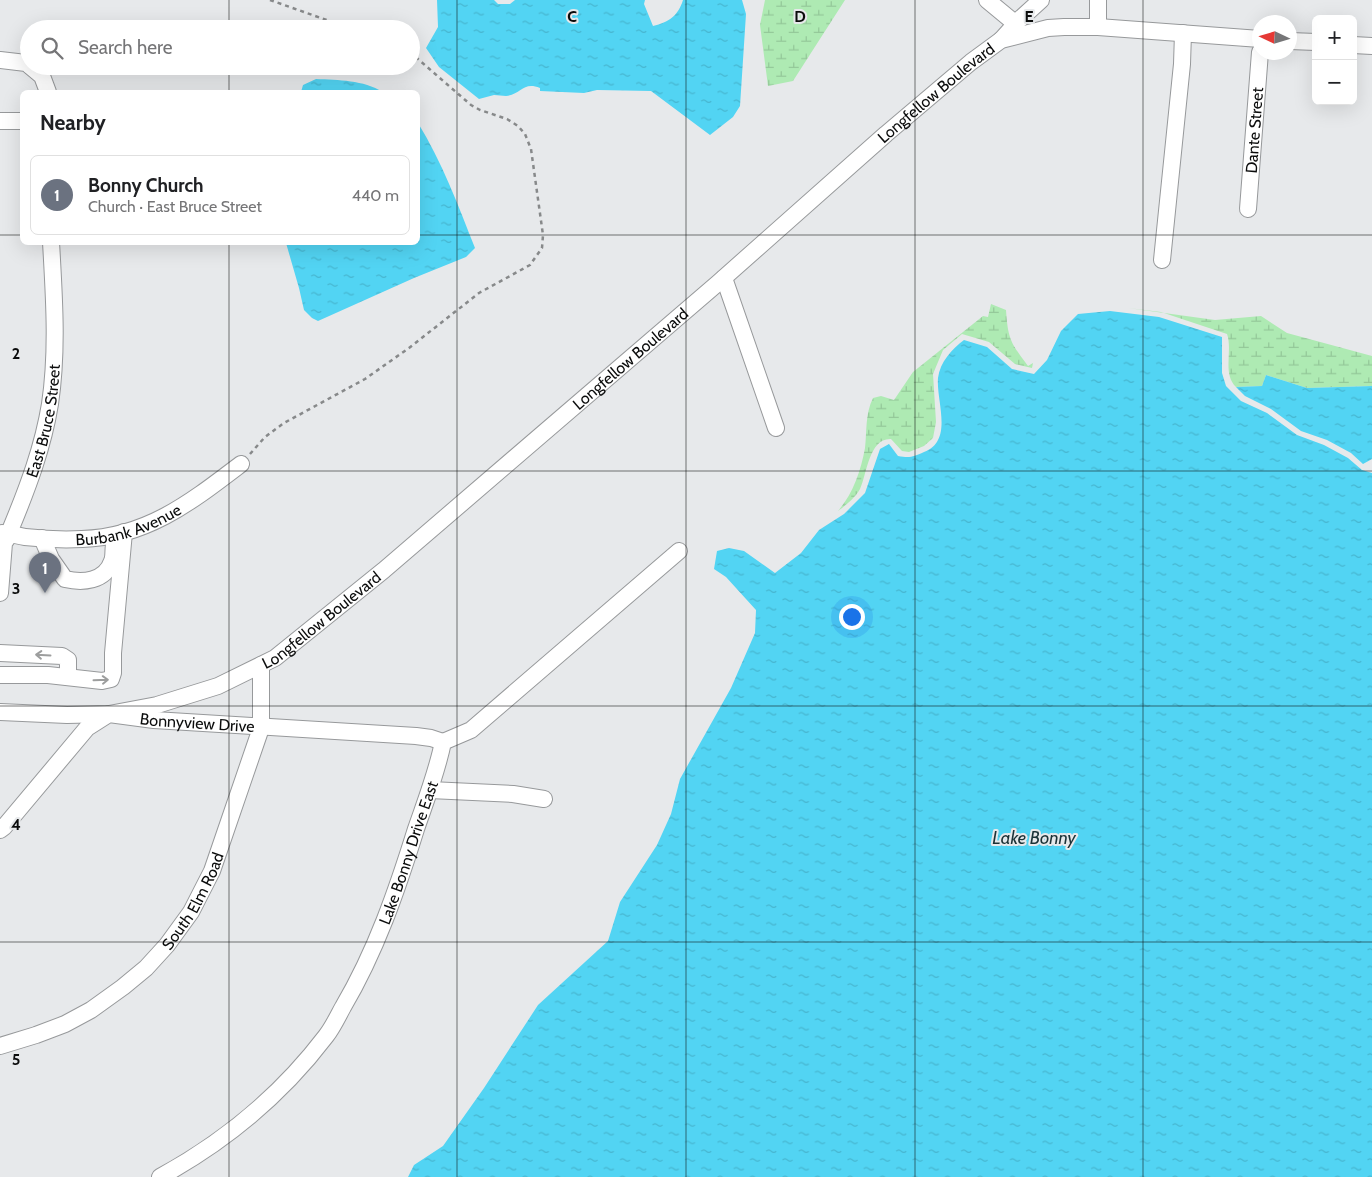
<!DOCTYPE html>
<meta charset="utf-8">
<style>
body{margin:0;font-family:Cabin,sans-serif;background:#f2f2f2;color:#202124}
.controls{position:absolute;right:15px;top:15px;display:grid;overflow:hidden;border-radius:8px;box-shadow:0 5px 20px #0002}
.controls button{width:45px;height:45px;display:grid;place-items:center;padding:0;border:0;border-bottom:1px solid #e0e0e0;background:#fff;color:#202124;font:25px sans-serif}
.compass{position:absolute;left:1252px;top:15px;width:45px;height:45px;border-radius:50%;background:#fff;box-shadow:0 5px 20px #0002;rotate:274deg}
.you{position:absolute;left:851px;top:616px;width:18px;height:18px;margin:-12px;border:4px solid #fff;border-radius:50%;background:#1a73e8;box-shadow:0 0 0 8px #1a73e833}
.badge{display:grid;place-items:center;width:32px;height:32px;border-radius:50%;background:#3c7e8f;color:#fff;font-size:16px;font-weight:700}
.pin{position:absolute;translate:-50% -41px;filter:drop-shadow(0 1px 2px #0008)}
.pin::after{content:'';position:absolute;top:26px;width:18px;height:15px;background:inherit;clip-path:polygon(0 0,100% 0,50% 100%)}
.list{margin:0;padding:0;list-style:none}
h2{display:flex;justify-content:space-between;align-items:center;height:65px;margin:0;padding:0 20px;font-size:21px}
h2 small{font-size:16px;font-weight:400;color:#757577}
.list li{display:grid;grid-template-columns:32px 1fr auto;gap:15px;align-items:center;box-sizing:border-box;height:80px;margin:0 10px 10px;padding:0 10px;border:1px solid #e0e0e0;border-radius:8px}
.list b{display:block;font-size:19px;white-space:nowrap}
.list p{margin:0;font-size:16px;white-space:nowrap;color:#757577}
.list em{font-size:16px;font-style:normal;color:#757577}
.icon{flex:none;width:28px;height:28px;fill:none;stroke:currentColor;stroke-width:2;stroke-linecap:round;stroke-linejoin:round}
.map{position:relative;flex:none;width:1372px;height:1177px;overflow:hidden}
.search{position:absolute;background:#fff;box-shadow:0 5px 20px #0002;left:20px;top:20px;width:400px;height:55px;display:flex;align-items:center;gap:12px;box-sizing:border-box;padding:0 18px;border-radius:28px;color:#757577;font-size:19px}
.panel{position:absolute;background:#fff;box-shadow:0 5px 20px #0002;left:20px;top:90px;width:400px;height:155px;border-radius:8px}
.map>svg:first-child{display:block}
.wetland{fill:url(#wetland-marsh)}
.water{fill:url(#water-ripples)}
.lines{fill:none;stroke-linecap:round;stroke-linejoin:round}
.minor-casing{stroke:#97999b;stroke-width:18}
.path{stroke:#87898a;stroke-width:2.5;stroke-dasharray:4 4;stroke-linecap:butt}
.minor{stroke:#fff;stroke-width:16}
.oneway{stroke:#9d9e9e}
.grid{fill:none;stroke:#0b0c0c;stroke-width:1;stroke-opacity:0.55}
.labels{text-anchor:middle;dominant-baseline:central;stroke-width:4;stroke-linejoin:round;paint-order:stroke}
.street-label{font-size:16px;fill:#0b0c0c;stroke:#e7e9eb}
.water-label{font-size:18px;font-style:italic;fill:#1b3237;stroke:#e7e9eb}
.grid-label{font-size:16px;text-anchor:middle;font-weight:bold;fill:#0b0c0c;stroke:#e7e9eb;stroke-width:4;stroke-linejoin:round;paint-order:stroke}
</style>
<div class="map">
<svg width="1372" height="1177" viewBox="0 0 1372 1177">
<defs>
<pattern id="wetland-marsh" width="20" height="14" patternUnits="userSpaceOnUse" patternTransform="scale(1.25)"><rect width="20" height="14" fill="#aeeab3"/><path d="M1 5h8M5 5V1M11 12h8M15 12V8" fill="none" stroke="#94c899"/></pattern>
<pattern id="water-ripples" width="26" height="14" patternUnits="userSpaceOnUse" patternTransform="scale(1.25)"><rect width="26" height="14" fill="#52d4f3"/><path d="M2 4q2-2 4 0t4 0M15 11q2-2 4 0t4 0" fill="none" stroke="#46b5cf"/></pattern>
</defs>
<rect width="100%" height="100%" fill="#e7e9eb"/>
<path class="wetland" d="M765,0H845L793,81L768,86L760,25Z
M991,304L1006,310C1008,340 1011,343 1028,366L1033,363L1032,368L1015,364L989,342L962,334L943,350L933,374L936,422L933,438L924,446L909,452L902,451L891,439C869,438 867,474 860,489C856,497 845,506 838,511C853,494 861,470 865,448C867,431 865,414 873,398L881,396L894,400L913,372L983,316L988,317Z
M1128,308L1215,320L1261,316L1287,333L1372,356V386L1307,388L1266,375L1262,386L1236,387C1222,373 1233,351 1227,334L1161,312Z"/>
<path class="water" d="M437,0H494L498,4H510L515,0H645L644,4L653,26C669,22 678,16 683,0H742L746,14L740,106L733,117L710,135L651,91L597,90L584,93L540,91V88C523,81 522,94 506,96C502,96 498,95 494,95C489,96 484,98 479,99L439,67L426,48L438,27Z
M316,79C339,80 363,80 383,92H301L303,85Z
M418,123C442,162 458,205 475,248L466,257L414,278L318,321L312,318L304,310L299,288L286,243L418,242Z
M1110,311L1159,317L1222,337V373L1226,386L1241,401L1267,413L1297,435L1324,445L1348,458L1362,470L1372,473V1177H408L414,1165L443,1146L484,1088L538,1005L608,941L620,902L657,845L671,814L680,779L731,688L755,633L756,610L726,577L714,569L717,551L729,548L744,551L775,573L801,553L819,530L844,514L865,493L880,449L889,444L898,456C910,458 913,457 924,452C954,441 936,401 938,378C940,362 952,349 964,340L987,347L1012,369L1034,374L1047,360L1061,331L1078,314Z
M1266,375L1307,388L1372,386V459L1363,464L1351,453L1327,440L1301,431L1271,409L1245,396L1236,387L1262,386Z"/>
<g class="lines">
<g class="minor-casing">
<g id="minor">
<path d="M987,0L1016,24"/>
<path d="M1098,27V0"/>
<path d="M1001,40L1019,20L1041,0"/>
<path d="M1290,41L1316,42"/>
<path d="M1353,45L1372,46"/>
<path d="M0,60L26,63L29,65"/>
<path d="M30,66L42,76L48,92"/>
<path d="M0,121H22"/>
<path id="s1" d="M1248,209L1260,52"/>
<path d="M1162,260L1182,64L1183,33"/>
<path d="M724,278L776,428"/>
<path id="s2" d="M2,533C10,533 17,536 25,537C43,539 63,540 82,539C147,537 191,502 241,464"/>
<path d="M42,538L51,559L65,579C82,583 105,582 112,561C114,557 113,550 114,545"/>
<path id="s3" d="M0,593L4,543L11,533V528C28,487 43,447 50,404C58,350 54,296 51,242"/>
<path d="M0,653L62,656L68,660V677"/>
<path d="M0,675H48L102,681L111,679L113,673V653L124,532"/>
<path id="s4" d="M0,712L67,715L109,714L157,705L218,686L275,658L384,570L718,283L886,134L971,62L1001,40L1048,28L1064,27H1098L1260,39"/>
<path d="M430,790L513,794L544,799"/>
<path id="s5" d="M0,830L4,827L87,728L109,714L154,720L416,736L431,738L443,742"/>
<path id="s6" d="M0,1046L36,1035L65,1024L91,1010L123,987L146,968L167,945L191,912L212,871L261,728V665"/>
<path id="s7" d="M160,1177C224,1142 282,1094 326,1036C333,1027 338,1016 343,1007C376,951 397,890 416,829C426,800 437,772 443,742L471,730L679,551"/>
</g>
</g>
<path class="path" d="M270,0L352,29
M250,454L265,437L284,423L365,379L409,348L479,293L530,265L542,248L543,235L531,149L525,134L518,126L507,119L480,110L471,105L411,53"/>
<use href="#minor" class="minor"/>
</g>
<defs><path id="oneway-shaft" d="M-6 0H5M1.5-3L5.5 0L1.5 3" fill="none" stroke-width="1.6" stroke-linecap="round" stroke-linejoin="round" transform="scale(1.25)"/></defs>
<g class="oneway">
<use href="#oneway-shaft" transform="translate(43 655) rotate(-177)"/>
<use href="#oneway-shaft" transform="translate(101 680) rotate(-2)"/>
</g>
<path class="grid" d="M229,0V29M457,0V1177M686,0V1177M915,0V1177M1143,0V1177M229,66V92M0,235H22M418,235H1372M229,242V1177M0,471H1372M0,706H1372M0,942H1372"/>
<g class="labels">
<g class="street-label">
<text stroke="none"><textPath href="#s4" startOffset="1155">Longfellow Boulevard</textPath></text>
<text stroke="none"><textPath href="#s1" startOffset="79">Dante Street</textPath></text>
<text stroke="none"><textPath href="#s4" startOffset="750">Longfellow Boulevard</textPath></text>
<text stroke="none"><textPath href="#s3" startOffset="180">East Bruce Street</textPath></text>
<text stroke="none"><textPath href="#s2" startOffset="129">Burbank Avenue</textPath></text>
<text stroke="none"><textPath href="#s4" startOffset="345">Longfellow Boulevard</textPath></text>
<text stroke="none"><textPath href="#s5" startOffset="249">Bonnyview Drive</textPath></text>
<text stroke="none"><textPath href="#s7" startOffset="421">Lake Bonny Drive East</textPath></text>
<text stroke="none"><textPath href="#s6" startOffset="250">South Elm Road</textPath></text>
</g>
<g class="water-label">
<text x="1034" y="838">Lake Bonny</text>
</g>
</g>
<g class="grid-label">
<text x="572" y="22">C</text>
<text x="800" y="22">D</text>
<text x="1029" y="22">E</text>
<text x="16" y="359">2</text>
<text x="16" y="594">3</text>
<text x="16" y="830">4</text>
<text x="16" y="1065">5</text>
</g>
</svg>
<div class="controls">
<button>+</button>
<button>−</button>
</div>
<svg class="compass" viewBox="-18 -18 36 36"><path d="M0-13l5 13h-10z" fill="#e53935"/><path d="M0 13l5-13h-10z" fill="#757577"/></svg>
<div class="you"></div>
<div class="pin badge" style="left:45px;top:593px;background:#6b7280">1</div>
<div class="search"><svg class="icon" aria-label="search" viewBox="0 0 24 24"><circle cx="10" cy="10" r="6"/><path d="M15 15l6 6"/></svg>Search here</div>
<section class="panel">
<h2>Nearby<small></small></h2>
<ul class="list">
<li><span class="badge" style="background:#6b7280">1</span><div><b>Bonny Church</b><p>Church · East Bruce Street</p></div><em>440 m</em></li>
</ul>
</section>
</div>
